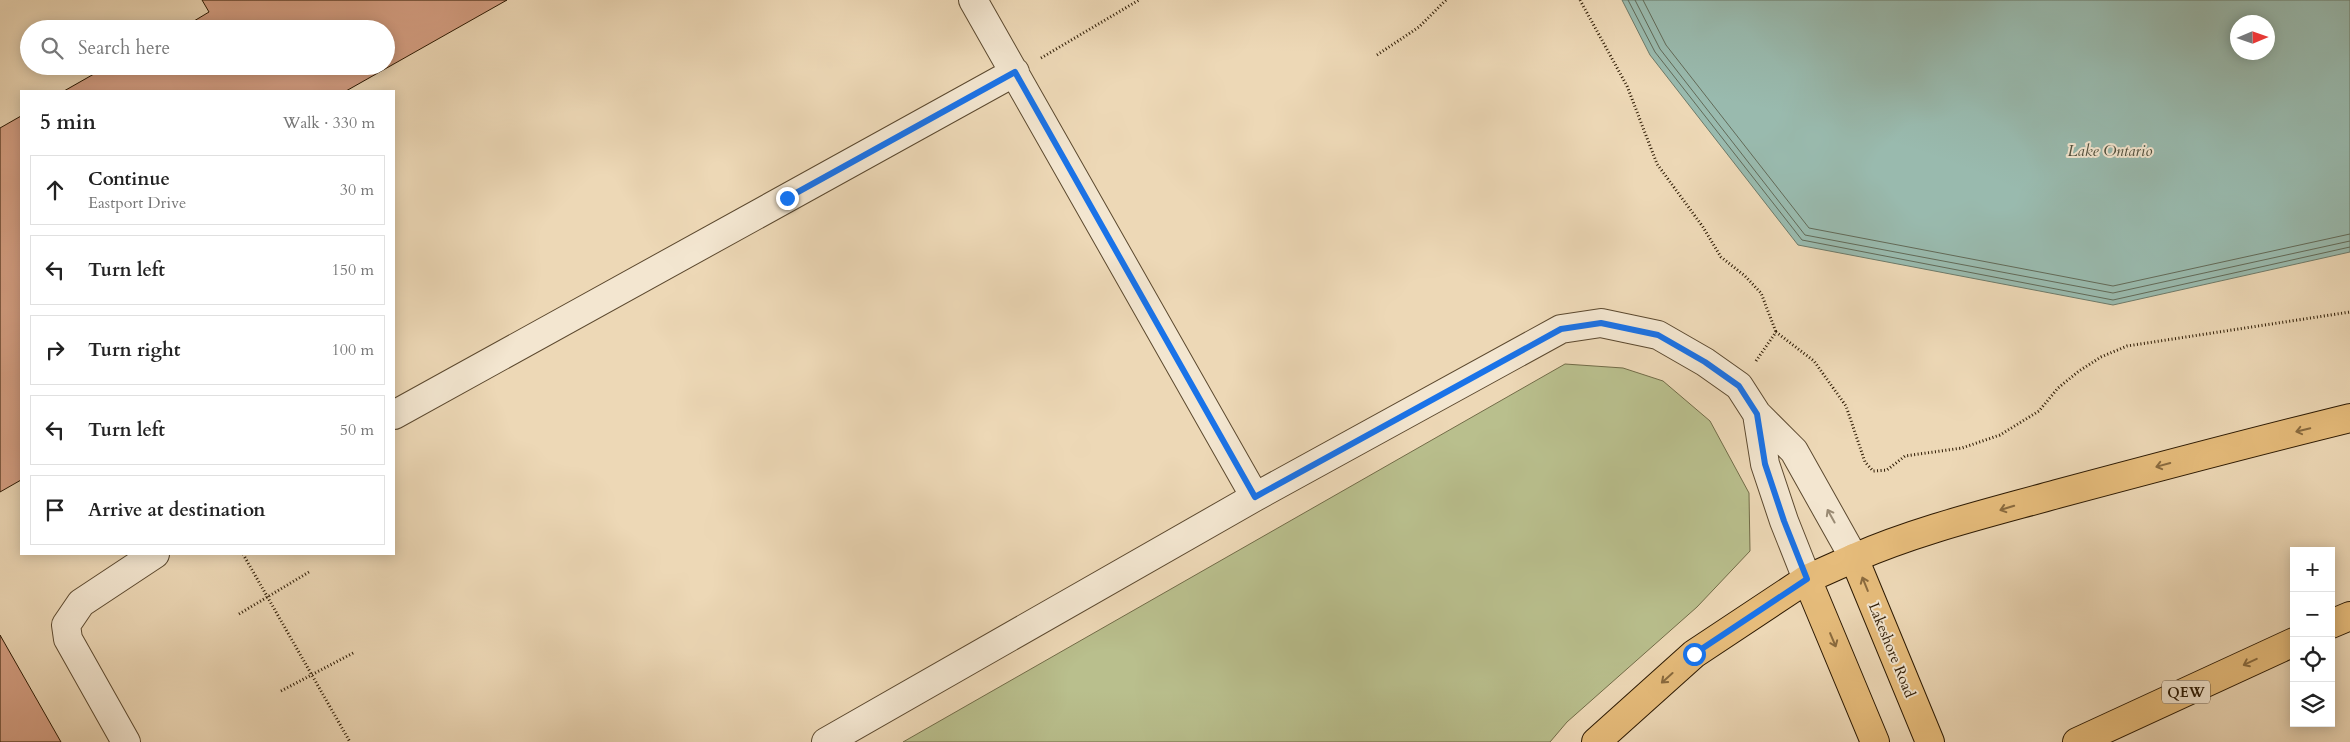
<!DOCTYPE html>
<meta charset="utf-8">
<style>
body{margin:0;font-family:Cardo,serif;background:#f2f2f2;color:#222}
.controls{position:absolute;right:15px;bottom:15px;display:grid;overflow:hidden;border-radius:0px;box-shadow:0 2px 12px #0003}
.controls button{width:45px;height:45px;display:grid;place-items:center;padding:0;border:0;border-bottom:1px solid #e0e0e0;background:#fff;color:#222;font:25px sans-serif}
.compass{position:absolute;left:2230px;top:15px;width:45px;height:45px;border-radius:50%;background:#fff;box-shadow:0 2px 12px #0003;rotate:88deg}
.stop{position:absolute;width:15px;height:15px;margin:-11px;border:4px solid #1a73e8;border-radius:50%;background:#fff}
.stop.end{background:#1a73e8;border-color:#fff;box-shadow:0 1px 5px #0008}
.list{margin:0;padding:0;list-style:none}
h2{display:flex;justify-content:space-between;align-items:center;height:65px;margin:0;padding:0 20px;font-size:21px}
h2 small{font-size:16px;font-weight:400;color:#767676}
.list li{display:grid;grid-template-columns:32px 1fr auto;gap:15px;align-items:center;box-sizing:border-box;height:70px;margin:0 10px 10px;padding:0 10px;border:1px solid #e0e0e0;border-radius:0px}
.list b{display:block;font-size:19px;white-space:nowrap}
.list p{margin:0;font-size:16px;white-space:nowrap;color:#767676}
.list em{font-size:16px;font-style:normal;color:#767676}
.icon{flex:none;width:28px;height:28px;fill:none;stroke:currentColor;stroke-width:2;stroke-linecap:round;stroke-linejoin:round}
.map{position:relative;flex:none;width:2350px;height:742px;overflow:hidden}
.search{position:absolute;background:#fff;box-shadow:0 2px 12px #0003;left:20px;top:20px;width:375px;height:55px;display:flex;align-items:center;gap:12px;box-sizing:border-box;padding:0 18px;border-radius:28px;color:#767676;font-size:19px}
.panel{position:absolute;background:#fff;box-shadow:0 2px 12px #0003;left:20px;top:90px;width:375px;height:465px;border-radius:0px}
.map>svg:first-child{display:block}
.green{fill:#b9bf8d;stroke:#726c48}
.water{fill:#99baae;stroke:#6d7a69;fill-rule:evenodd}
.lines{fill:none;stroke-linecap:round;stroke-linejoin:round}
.shore{stroke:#626a58;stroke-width:1}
.building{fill:#d59f83;stroke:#2c1902}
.minor-casing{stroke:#5c492f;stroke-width:30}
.major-casing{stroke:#2c1902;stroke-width:30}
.highway-casing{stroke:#2c1902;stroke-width:30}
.path{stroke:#2c1902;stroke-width:3;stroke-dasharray:1 2.5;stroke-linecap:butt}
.minor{stroke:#f3e6d0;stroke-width:28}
.major{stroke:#e6bc7b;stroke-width:28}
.highway{stroke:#e6bc7b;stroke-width:28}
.oneway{stroke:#896a3e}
.oneway2{stroke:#998a73}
.route{stroke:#1a73e8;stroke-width:6}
.labels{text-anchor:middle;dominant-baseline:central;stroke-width:4;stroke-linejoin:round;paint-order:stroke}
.shield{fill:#f3e6d0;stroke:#685640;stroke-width:1}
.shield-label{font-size:14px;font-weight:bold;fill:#2c1902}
.street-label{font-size:15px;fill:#2c1902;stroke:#f3e6d0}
.water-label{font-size:16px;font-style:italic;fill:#52513e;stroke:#f3e6d0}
</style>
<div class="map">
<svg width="2350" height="742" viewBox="0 0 2350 742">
<rect width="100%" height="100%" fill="#edd8b6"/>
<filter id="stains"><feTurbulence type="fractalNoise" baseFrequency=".004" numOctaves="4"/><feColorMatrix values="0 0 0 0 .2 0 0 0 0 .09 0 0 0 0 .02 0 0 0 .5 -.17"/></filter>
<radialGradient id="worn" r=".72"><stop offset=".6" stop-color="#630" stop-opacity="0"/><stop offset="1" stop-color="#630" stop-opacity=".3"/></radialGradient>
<path class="green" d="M1565,364L1623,368L1663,381L1710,421L1749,493L1750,551L1697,607L1567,722L1550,742H903Z"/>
<path class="water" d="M1622,0H2350V252L2113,305L1798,245L1650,55ZM2238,22H2268V52H2238Z"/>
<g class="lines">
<path class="shore" d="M1628,0L1655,52L1802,240L2113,300L2350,247
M1635,0L1660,49L1805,235L2113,293L2350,241
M1643,0L1666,45L1809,228L2113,286L2350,234"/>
</g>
<path class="building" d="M202,0H507L346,91H64L108,66H386V29H173L187,21L189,24L209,12Z
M21,116V480L0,492V128Z
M0,635L61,742H0Z"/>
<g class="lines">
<g class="minor-casing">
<path id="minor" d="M973,0L1255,497
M1757,414L1765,464L1784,521L1807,579
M394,415L1015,72
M126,742L68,639L66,625L81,603L155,554
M826,742L1255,497L1561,329L1601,323L1658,335L1705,362L1739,386L1757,414L1794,451L1854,558"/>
</g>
<g class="major-casing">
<path id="major" d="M1807,579L1875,742
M1596,742L1694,654L1807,579L1854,558L1930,742"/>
</g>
<g class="highway-casing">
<path id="highway" d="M1854,558C1918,530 1989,513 2057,494C2154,468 2252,442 2350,418
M2331,624L2350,616
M2077,742L2294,642"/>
</g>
<path class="path" d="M1580,0L1627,86L1657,164L1703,227L1721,257L1745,276L1761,293L1776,332
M1377,55L1419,27L1446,0
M1041,58L1139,0
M1756,361L1776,332L1814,361L1846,406L1865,462L1873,471L1887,470L1905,456L1962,448L2000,435L2039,411L2058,388L2079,371L2101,357L2127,346L2350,312
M243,554L350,742
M239,614L309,572
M281,691L355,652"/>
<use href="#minor" class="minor"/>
<use href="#major" class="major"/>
<use href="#highway" class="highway"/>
</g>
<defs><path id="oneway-shaft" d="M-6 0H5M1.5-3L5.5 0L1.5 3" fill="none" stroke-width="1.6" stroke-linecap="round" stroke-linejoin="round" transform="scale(1.25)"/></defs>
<g class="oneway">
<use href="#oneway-shaft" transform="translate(2303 430) rotate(166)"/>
<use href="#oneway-shaft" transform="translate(2163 465) rotate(165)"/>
<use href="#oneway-shaft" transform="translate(2007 508) rotate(163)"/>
<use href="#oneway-shaft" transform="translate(1865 584) rotate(-112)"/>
<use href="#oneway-shaft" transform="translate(1833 640) rotate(67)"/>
<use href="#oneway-shaft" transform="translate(2250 662) rotate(155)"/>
<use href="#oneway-shaft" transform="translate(1667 678) rotate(138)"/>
</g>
<use class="oneway2" href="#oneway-shaft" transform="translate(1831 516) rotate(-119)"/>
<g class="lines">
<path class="route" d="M787,198L1015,72L1255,497L1561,329L1601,323L1658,335L1705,362L1739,386L1757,414L1765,464L1784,521L1807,579L1694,654"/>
</g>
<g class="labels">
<rect class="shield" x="2162" y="680.5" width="48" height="23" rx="4"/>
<g class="shield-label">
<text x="2186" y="692">QEW</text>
</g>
<g class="street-label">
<text transform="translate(1892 650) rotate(68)">Lakeshore Road</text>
</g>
<g class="water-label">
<text x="2110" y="151">Lake Ontario</text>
</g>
</g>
<rect width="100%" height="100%" filter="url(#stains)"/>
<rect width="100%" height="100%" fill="url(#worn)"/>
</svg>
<div class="controls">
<button>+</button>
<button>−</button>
<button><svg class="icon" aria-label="locate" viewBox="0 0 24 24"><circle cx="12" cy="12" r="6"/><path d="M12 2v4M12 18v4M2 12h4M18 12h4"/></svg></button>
<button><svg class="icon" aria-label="layers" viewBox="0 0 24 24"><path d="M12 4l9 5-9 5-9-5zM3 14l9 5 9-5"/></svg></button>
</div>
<svg class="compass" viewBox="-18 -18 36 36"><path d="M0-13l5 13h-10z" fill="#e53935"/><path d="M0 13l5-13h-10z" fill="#767676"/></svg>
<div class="stop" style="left:1694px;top:654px"></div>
<div class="stop end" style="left:787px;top:198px"></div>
<div class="search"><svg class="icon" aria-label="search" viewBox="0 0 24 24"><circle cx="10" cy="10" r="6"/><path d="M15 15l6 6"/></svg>Search here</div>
<section class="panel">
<h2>5 min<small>Walk · 330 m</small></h2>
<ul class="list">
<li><svg class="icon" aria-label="ahead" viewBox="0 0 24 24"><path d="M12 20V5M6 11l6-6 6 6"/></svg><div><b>Continue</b><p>Eastport Drive</p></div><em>30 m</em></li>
<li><svg class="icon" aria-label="left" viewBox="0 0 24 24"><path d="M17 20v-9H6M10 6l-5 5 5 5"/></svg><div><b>Turn left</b></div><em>150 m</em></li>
<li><svg class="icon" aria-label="right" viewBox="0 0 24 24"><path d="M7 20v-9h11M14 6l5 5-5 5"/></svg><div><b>Turn right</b></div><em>100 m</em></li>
<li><svg class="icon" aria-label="left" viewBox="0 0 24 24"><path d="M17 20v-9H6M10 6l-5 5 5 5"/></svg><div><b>Turn left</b></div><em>50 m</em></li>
<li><svg class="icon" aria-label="arrive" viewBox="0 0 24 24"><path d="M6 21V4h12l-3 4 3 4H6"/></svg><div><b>Arrive at destination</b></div></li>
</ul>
</section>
</div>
